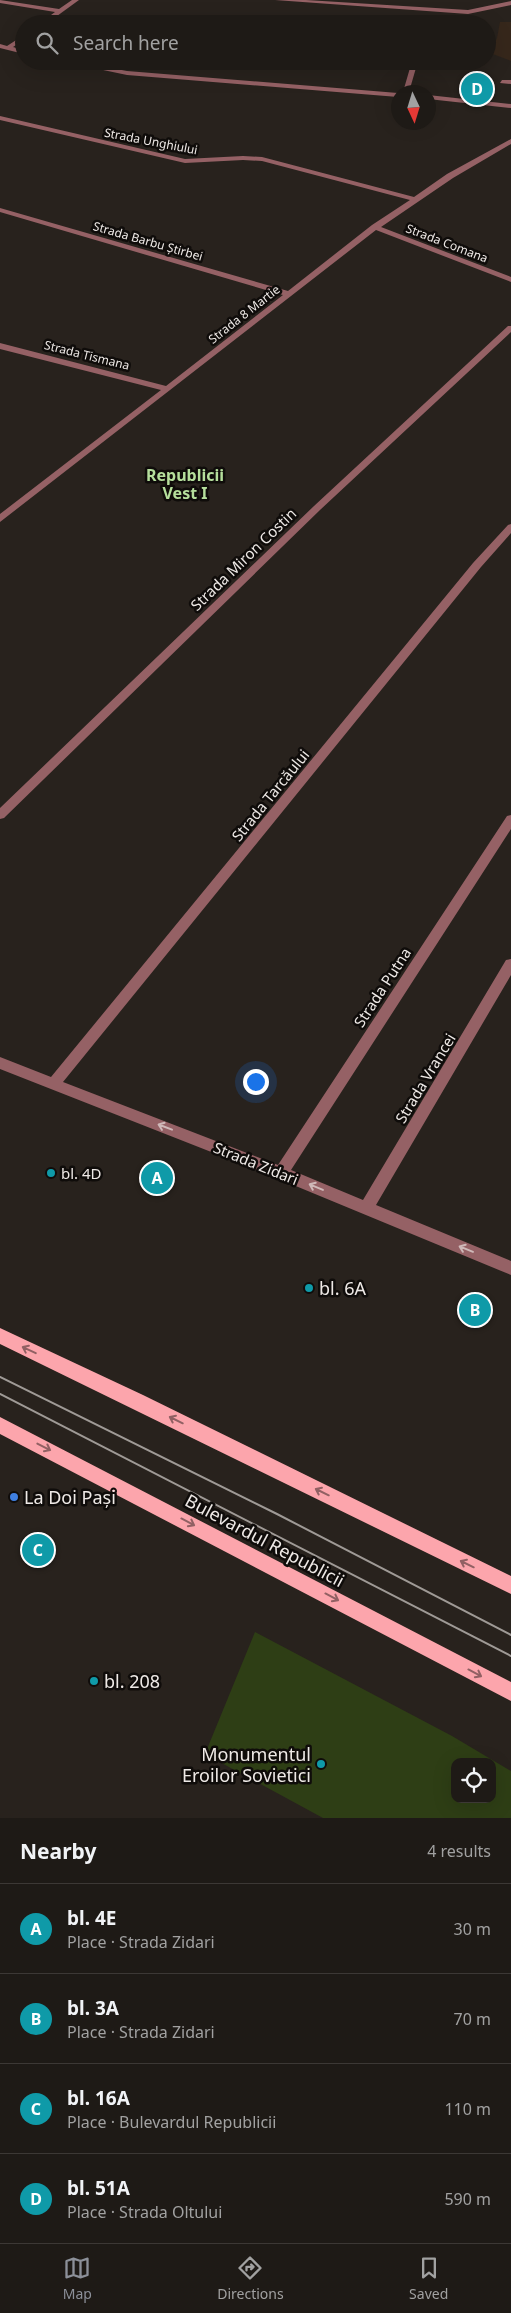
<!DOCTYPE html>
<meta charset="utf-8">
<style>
body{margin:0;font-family:"Noto Sans",sans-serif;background:#26231f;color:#f1f3f6}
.controls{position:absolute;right:15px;bottom:15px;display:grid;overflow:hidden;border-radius:10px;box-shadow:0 5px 20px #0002}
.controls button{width:45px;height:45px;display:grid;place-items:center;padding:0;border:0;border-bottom:1px solid #3c3835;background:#1e1a16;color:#f1f3f6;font:25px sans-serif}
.compass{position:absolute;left:391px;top:85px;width:45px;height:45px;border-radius:50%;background:#1e1a16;box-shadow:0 5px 20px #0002;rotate:176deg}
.you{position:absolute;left:255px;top:1081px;width:18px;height:18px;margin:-12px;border:4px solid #fff;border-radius:50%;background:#1a73e8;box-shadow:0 0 0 8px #1a73e833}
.badge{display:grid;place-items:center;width:32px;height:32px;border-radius:50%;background:#8c9099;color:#fff;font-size:16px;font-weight:700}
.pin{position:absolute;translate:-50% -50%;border:2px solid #fff;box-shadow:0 1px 5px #0006}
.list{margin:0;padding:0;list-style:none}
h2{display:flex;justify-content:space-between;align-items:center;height:65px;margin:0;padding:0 20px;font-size:21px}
h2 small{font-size:16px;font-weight:400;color:#a1a1a1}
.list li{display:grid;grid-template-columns:32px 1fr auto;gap:15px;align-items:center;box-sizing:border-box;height:90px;padding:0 20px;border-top:1px solid #3c3835}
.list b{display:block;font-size:19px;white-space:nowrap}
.list p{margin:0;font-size:16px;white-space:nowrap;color:#a1a1a1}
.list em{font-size:16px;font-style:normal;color:#a1a1a1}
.icon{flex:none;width:28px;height:28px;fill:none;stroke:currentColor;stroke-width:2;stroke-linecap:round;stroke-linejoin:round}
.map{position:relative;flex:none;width:511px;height:1818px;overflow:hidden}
.search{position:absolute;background:#1e1a16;box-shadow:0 5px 20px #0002;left:15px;right:15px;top:15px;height:55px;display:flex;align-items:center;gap:12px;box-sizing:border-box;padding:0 18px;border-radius:28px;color:#a1a1a1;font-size:19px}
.sheet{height:425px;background:#1e1a16}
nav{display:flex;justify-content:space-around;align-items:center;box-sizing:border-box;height:70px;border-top:1px solid #3c3835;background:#1e1a16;font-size:14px;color:#a1a1a1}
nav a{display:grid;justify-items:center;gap:2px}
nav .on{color:#8c9099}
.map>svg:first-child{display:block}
.education{fill:#36271b}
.green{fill:#2e3e15;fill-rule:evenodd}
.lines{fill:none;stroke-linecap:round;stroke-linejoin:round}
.minor{fill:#956165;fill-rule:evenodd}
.major{fill:#fca5ac;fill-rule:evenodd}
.tram{stroke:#9f9a96;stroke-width:2}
.oneway{stroke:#cfb9b9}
.oneway2{stroke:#916063}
.culture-dot{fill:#0f9aa8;stroke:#0f0c0a;stroke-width:2}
.shop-dot{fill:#3f7fe0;stroke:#0f0c0a;stroke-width:2}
.labels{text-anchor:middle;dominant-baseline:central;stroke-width:5;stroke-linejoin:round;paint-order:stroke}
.far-street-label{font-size:12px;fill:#eee9e6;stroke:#0f0c0a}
.street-label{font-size:15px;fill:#eee9e6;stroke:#0f0c0a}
.poi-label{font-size:15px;fill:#eee9e6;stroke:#0f0c0a;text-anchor:start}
.far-district-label{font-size:16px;font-weight:bold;fill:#b5df9c;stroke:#0f0c0a}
.near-poi-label{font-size:18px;fill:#eee9e6;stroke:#0f0c0a;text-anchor:start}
.near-street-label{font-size:18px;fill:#eee9e6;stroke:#0f0c0a}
</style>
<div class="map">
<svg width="511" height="1818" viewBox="0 0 511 1818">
<rect width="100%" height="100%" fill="#28221d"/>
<path class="education" d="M500,22H511V61L490,53L497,38Z"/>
<path class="green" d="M255,1632L452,1736L511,1771V1818H323L205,1754ZM455,1762H492V1799H455Z"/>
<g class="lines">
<path class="minor" d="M0,0L59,9L72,0H79L46,24H39L55,12L0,3Z
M275,0H306L468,10L511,1V5L468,14Z
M194,19L250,22L253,24H177Z
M24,35V40L13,47L24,50V54L0,48V44L7,46Z
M487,37L493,38L494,39L487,41Z
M60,61H74L127,71L398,93V97L127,75Z
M303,61H309L305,65L302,63Z
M412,61H418L409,92H403Z
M502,80H511V84L500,83Z
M428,95L511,104V108L428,99Z
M0,116L185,159L243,156L262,157L414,197L447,174L511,139V144L453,178L381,227L511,277V282L376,230L0,522V514L161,390L0,349V343L166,386L283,295L0,212V208L288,291L372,225L410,200L262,161L243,160L185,163L0,120Z
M508,326H511V332L320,510L4,818L0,819V808L314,506Z
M511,524V533L481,567L63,1082L278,1165L507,816L511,815V829L291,1170L363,1200L506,960L511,959V975L376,1205L511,1261V1275L252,1168L0,1069V1057L51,1077L473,563L508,525Z"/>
<path class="major" d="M0,1328L143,1395L511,1576V1594L0,1344Z
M0,1417L511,1682V1701L0,1434Z"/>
<path class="tram" d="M0,1377L277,1514L511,1635
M0,1394L511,1656"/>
</g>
<defs><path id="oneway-shaft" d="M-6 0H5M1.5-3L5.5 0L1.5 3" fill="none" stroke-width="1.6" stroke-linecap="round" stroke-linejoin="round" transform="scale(1.25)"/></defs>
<g class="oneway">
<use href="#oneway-shaft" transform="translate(165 1127) rotate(-159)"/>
<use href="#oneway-shaft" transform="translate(316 1187) rotate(-157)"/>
<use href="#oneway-shaft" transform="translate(466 1249) rotate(-158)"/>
</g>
<g class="oneway2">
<use href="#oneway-shaft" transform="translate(29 1350) rotate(-155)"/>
<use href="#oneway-shaft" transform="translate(176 1420) rotate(-154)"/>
<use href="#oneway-shaft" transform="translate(44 1447) rotate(27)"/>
<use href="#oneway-shaft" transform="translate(322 1492) rotate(-154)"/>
<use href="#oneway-shaft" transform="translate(188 1522) rotate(28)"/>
<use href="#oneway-shaft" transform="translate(467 1564) rotate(-154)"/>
<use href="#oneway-shaft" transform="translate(332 1597) rotate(28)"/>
<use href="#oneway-shaft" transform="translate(475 1673) rotate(28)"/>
</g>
<g class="culture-dot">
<circle cx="51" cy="1173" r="5"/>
<circle cx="309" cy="1288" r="5"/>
<circle cx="94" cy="1681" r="5"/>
<circle cx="321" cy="1764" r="5"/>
</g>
<circle class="shop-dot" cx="14" cy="1497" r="5"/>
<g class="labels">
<g class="far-street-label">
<text transform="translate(151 141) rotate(11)">Strada Unghiului</text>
<text transform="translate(148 241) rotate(16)">Strada Barbu Știrbei</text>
<text transform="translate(447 243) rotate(21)">Strada Comana</text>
<text transform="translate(244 314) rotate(-38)">Strada 8 Martie</text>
<text transform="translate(87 355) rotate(14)">Strada Tismana</text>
</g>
<g class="street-label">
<text transform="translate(243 559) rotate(-44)">Strada Miron Costin</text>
<text transform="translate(270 795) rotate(-51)">Strada Tarcăului</text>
<text transform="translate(382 987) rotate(-57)">Strada Putna</text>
<text transform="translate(425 1078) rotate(-59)">Strada Vrancei</text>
<text transform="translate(256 1163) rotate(22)">Strada Zidari</text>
</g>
<g class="poi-label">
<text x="61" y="1173">bl. 4D</text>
</g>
<g class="far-district-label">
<text x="185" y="475">Republicii<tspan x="185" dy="18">Vest I</tspan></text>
</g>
<g class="near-poi-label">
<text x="319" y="1288">bl. 6A</text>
<text x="24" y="1497">La Doi Pași</text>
<text x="104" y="1681">bl. 208</text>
<text x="311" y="1754" text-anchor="end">Monumentul<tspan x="311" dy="21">Eroilor Sovietici</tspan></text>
</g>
<g class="near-street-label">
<text transform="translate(265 1540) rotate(28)">Bulevardul Republicii</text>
</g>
</g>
</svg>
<div class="controls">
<button><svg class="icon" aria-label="locate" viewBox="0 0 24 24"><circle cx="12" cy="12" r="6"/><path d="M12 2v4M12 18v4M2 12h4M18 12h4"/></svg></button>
</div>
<svg class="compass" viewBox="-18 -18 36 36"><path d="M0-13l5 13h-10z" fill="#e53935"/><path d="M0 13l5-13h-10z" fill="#a1a1a1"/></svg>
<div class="you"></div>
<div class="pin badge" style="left:157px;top:1178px;background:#0f9aa8">A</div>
<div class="pin badge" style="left:475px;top:1310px;background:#0f9aa8">B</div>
<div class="pin badge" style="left:38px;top:1550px;background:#0f9aa8">C</div>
<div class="pin badge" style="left:477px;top:89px;background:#0f9aa8">D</div>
<div class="search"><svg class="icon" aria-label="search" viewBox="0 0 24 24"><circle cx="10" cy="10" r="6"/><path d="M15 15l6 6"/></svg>Search here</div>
</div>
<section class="sheet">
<h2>Nearby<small>4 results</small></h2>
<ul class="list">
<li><span class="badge" style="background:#0f9aa8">A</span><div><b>bl. 4E</b><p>Place · Strada Zidari</p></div><em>30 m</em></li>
<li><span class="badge" style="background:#0f9aa8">B</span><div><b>bl. 3A</b><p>Place · Strada Zidari</p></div><em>70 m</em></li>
<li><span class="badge" style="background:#0f9aa8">C</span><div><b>bl. 16A</b><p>Place · Bulevardul Republicii</p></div><em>110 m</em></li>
<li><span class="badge" style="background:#0f9aa8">D</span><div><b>bl. 51A</b><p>Place · Strada Oltului</p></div><em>590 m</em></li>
</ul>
</section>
<nav>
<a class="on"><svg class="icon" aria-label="map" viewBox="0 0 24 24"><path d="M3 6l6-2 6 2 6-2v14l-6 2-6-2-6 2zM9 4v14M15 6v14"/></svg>Map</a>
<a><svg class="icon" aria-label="directions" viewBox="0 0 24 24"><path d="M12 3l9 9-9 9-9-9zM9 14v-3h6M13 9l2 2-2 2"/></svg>Directions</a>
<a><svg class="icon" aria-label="saved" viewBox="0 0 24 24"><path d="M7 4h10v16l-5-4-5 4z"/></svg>Saved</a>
</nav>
